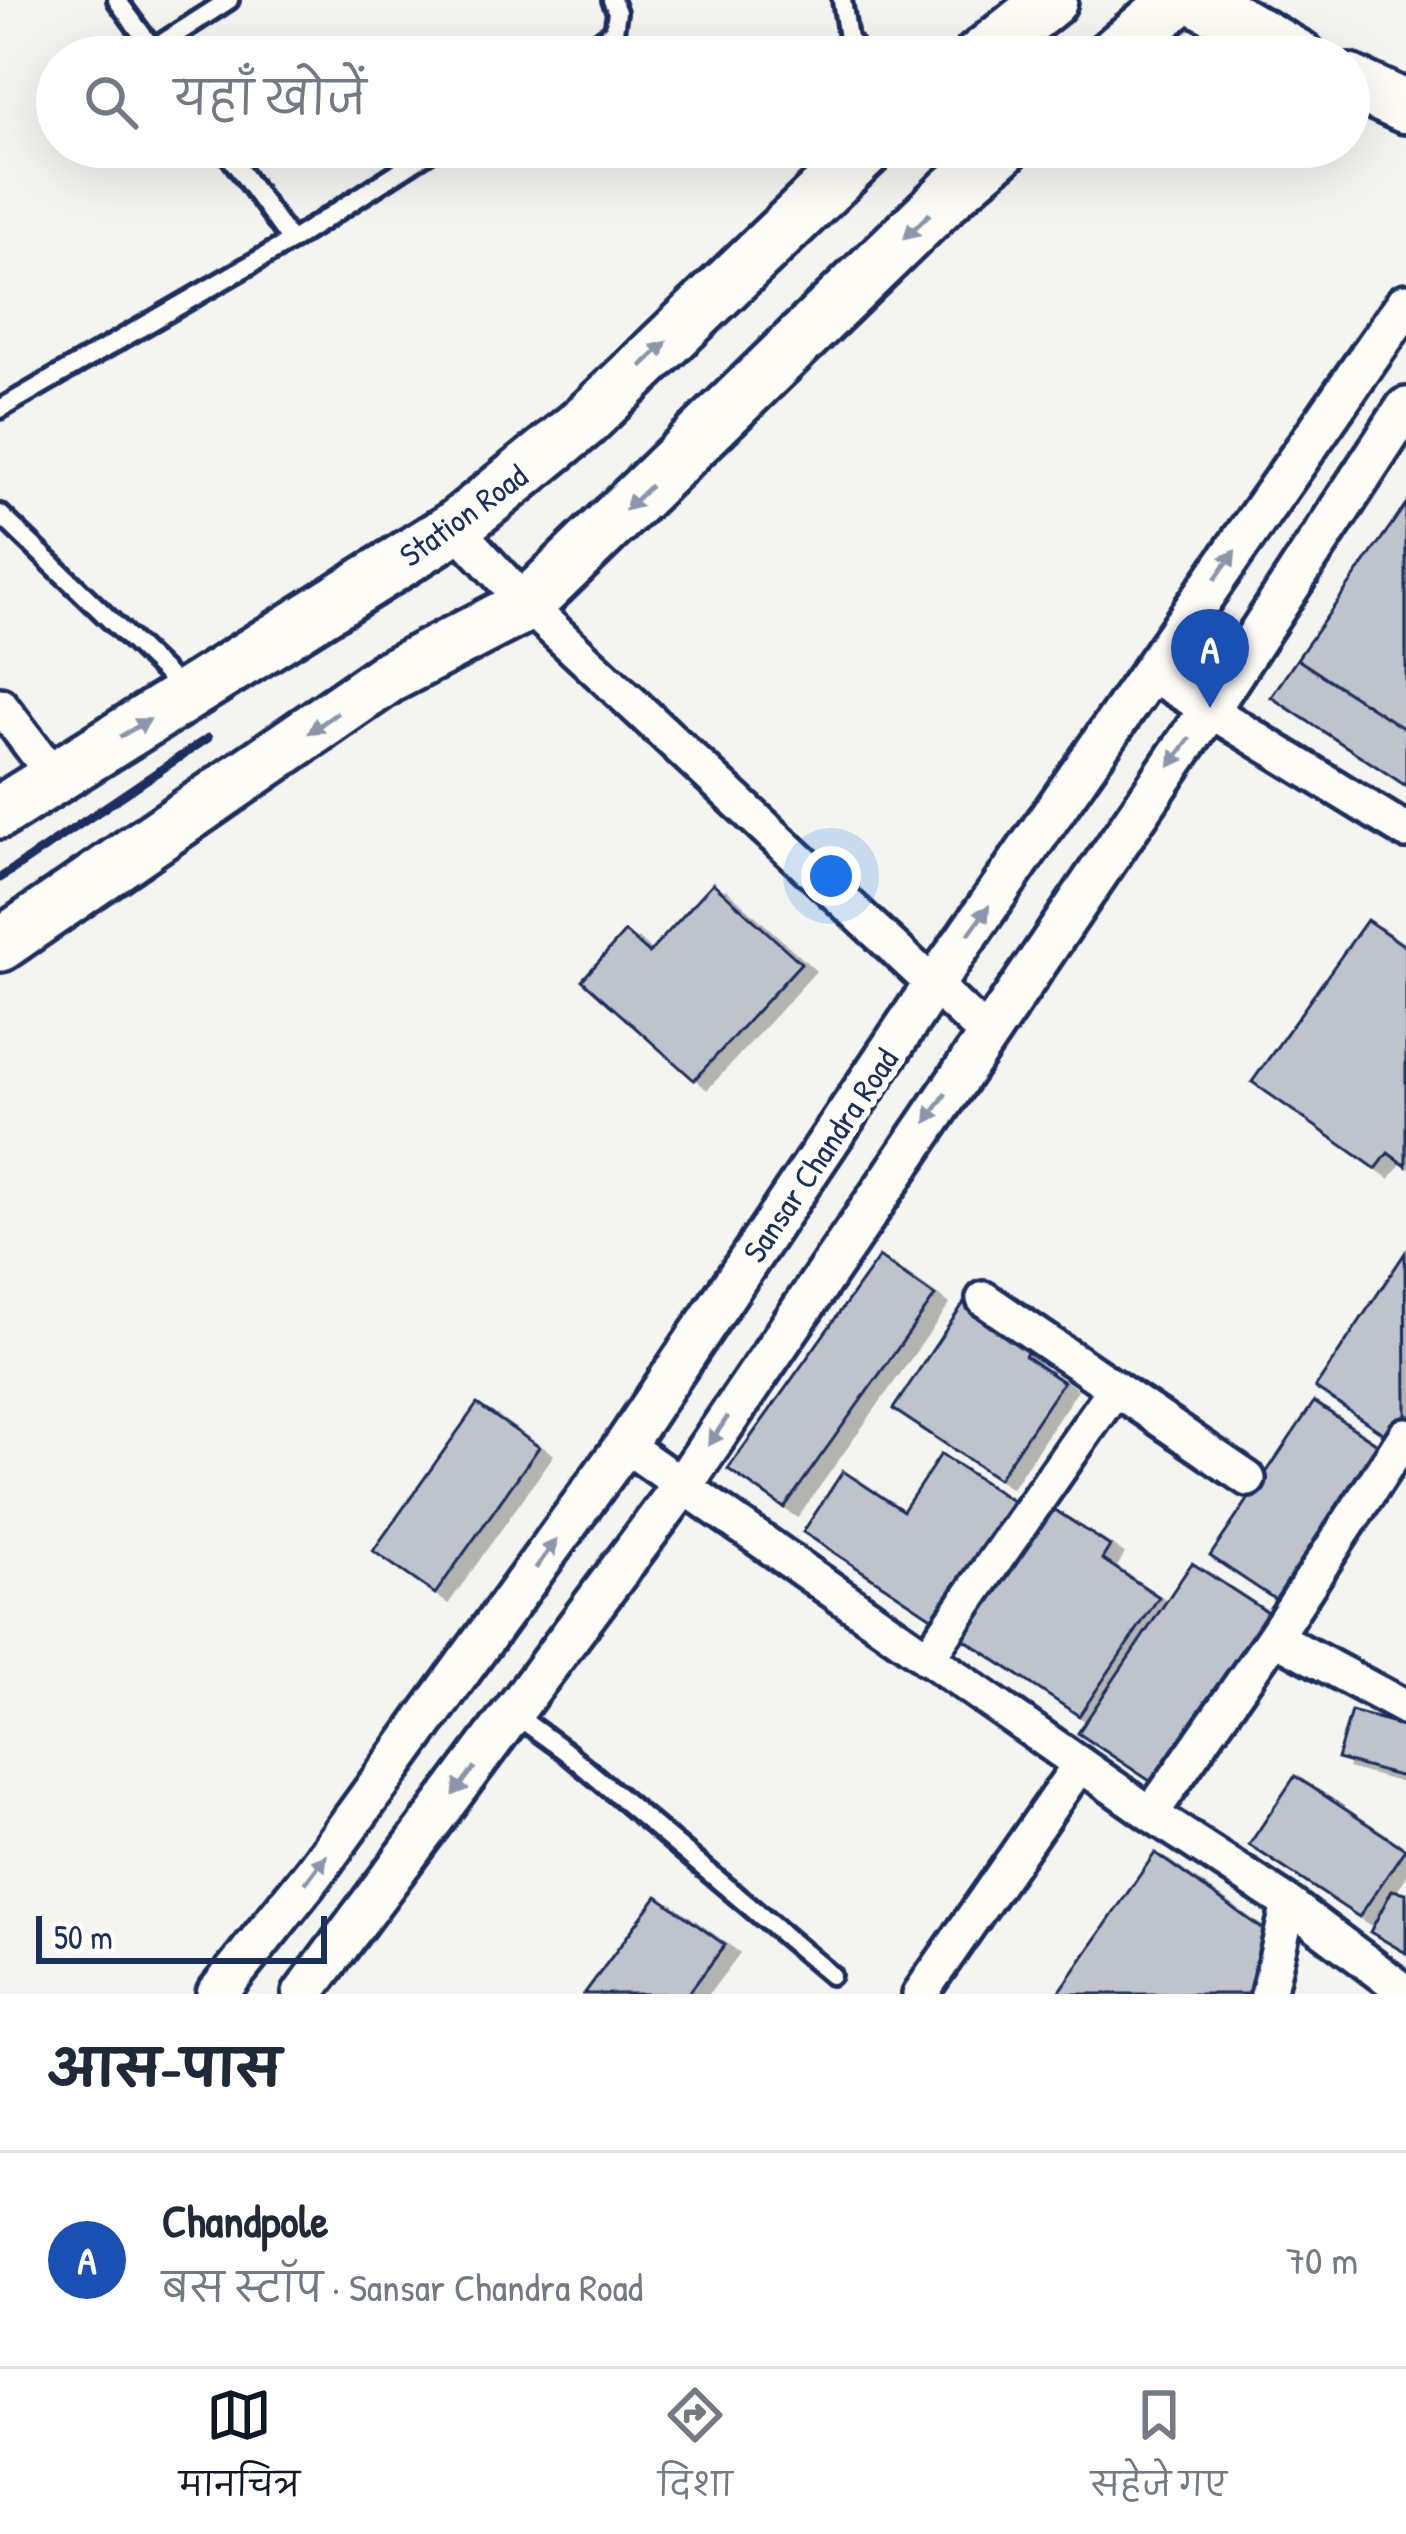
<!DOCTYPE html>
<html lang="hi">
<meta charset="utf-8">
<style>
body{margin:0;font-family:"Patrick Hand","Playpen Sans Deva",sans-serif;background:#f2f2f3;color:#1f2937}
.scale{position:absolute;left:36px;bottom:30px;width:291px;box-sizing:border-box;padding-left:12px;border:6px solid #1b2f5e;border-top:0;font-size:33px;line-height:42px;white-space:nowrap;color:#1b2f5e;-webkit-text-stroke:9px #fdfcf7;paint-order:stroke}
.you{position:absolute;left:831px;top:876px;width:42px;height:42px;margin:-30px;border:9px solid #fff;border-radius:50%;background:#1a73e8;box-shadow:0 0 0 18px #1a73e833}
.badge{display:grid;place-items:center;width:78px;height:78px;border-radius:50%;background:#111827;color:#fff;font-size:39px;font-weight:700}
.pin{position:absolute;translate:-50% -99px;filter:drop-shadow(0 3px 6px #0008)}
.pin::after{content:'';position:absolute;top:63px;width:42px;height:36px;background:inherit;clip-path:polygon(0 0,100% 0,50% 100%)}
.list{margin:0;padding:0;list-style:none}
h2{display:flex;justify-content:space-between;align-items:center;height:156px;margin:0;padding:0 48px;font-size:51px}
h2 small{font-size:39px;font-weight:400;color:#747a83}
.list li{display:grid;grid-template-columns:78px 1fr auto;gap:36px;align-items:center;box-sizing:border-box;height:216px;padding:0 48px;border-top:3px solid #e0e1e3}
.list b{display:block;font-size:45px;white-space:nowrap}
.list p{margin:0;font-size:39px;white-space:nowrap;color:#747a83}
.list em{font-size:39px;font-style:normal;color:#747a83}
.icon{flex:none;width:66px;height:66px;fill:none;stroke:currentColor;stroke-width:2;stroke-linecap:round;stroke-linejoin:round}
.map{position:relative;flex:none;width:1406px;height:1994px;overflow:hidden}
.search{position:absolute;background:#fff;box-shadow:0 12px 48px #0002;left:36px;right:36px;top:36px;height:132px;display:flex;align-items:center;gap:30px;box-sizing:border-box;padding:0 42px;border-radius:66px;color:#747a83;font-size:45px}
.sheet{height:372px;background:#fff}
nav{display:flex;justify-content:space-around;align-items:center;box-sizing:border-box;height:168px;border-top:3px solid #e0e1e3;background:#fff;font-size:33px;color:#747a83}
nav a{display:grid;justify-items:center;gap:6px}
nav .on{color:#111827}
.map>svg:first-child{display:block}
.building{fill:#bfc3cc;stroke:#1b2f5e;stroke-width:3;filter:url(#shadow)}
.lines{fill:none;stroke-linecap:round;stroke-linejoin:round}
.service-casing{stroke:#1b2f5e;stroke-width:26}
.minor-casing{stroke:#1b2f5e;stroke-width:42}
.tertiary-casing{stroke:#1b2f5e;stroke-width:48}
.primary-casing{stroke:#1b2f5e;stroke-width:60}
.service{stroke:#fdfcf7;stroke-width:16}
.minor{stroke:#fdfcf7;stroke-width:33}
.tertiary{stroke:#fdfcf7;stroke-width:39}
.primary{stroke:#fdfcf7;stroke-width:51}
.rail{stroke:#1b2f5e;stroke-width:9}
.oneway{fill:#8c96aa}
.labels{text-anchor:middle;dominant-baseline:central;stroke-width:12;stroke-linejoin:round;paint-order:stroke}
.street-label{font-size:33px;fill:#1b2f5e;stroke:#fdfcf7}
</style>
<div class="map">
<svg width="1406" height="1994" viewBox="0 0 1406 1994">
<defs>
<filter id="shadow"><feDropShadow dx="13" dy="8" stdDeviation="0" flood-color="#0004"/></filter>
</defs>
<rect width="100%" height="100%" fill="#f4f4f1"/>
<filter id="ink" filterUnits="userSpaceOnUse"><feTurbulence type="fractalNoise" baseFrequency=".00833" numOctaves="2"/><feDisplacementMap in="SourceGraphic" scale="24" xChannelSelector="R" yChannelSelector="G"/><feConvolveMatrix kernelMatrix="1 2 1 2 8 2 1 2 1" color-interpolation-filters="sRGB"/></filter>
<g filter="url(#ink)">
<path class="building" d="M1406,504V730L1297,659Z
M1297,659L1406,730V786L1271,697Z
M713,883L801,963L694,1080L582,980L625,932L649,953Z
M1367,920L1406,947V1166L1388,1153L1376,1169L1252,1082Z
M1405,1253L1406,1414L1390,1438L1315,1388Z
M879,1257L935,1296L784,1508L728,1469Z
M967,1298L1034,1342L1025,1356L1063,1382L998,1479L893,1409Z
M1314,1402L1389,1452L1285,1606L1210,1556Z
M477,1404L539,1447L435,1594L373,1551Z
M941,1454L1015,1503L936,1620L803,1532L843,1471L903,1511Z
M1049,1506L1110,1546L1102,1559L1159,1597L1079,1716L961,1637Z
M1192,1563L1270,1614L1156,1785L1078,1733Z
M1351,1711L1406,1726V1778L1337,1759Z
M1295,1776L1405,1849L1359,1917L1249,1845Z
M1155,1853L1268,1933L1255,1994H1058Z
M1392,1890L1406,1893V1953L1370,1932Z
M657,1896L725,1945L688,1994H584Z"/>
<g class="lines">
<g class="service-casing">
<path id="service" d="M117,0L158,56
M842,0L848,38L860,57
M153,49L229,0
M576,57L614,31L617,12L612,0
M223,147L291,241
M0,409L291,241L437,147
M0,514L181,688
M514,1714L565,1751L831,1975"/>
</g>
<g class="minor-casing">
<path id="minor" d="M455,527L527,605L986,1034
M1151,674L1406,831
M0,705L54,776
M984,1299L1248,1479
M625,1445L1151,1814L1289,1904L1406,1992
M1274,1637L1406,1708
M927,1658L1114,1390
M1151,1814L1274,1637L1406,1435
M920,1994L1080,1764
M1268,1994L1289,1904"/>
</g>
<g class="tertiary-casing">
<path id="tertiary" d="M217,1994L314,1873L625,1445L932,987L1406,304
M303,1994L682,1486L1210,708L1406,408"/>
</g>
<g class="primary-casing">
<path id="primary" d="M1199,0L1299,57
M980,57L1051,0
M1110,57L1178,0
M1349,81L1406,107
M0,812L455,527L583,423L870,147
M0,945L388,677L527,605L952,192L1004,147"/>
</g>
<use href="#service" class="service"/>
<use href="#minor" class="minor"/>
<use href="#tertiary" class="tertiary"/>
<use href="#primary" class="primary"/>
<path class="rail" d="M0,878L208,738"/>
</g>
<defs><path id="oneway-solid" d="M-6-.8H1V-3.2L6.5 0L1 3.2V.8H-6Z" transform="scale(3)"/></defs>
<g class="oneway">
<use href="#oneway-solid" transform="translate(917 226) rotate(136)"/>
<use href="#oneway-solid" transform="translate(654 354) rotate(-44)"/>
<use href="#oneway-solid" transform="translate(638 498) rotate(136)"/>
<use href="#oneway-solid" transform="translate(1225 565) rotate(-55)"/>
<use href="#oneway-solid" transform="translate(323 723) rotate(145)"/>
<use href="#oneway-solid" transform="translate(135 728) rotate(-30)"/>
<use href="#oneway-solid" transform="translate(1180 752) rotate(125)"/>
<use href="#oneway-solid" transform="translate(979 920) rotate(-55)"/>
<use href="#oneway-solid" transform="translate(936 1108) rotate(124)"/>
<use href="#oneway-solid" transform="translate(718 1431) rotate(124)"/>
<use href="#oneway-solid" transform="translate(546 1554) rotate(-54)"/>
<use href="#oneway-solid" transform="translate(464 1781) rotate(127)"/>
<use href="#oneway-solid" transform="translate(316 1869) rotate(-53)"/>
</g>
</g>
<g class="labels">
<g class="street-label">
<text transform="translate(463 515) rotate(-36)">Station Road</text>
<text transform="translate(820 1155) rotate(-56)">Sansar Chandra Road</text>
</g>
</g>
</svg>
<div class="scale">50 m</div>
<div class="you"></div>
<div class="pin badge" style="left:1210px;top:708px;background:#1a4fb4">A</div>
<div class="search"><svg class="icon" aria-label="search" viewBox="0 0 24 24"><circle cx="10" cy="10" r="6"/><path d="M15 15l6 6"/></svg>यहाँ खोजें</div>
</div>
<section class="sheet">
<h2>आस-पास<small></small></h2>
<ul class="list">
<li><span class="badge" style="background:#1a4fb4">A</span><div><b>Chandpole</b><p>बस स्टॉप · Sansar Chandra Road</p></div><em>70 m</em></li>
</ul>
</section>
<nav>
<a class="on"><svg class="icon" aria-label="map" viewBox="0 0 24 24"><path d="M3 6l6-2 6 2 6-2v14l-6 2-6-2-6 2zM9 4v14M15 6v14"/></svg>मानचित्र</a>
<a><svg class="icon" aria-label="directions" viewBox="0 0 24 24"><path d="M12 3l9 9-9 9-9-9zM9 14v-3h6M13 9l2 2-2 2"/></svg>दिशा</a>
<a><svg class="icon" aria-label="saved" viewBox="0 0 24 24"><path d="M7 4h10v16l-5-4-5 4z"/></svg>सहेजे गए</a>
</nav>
